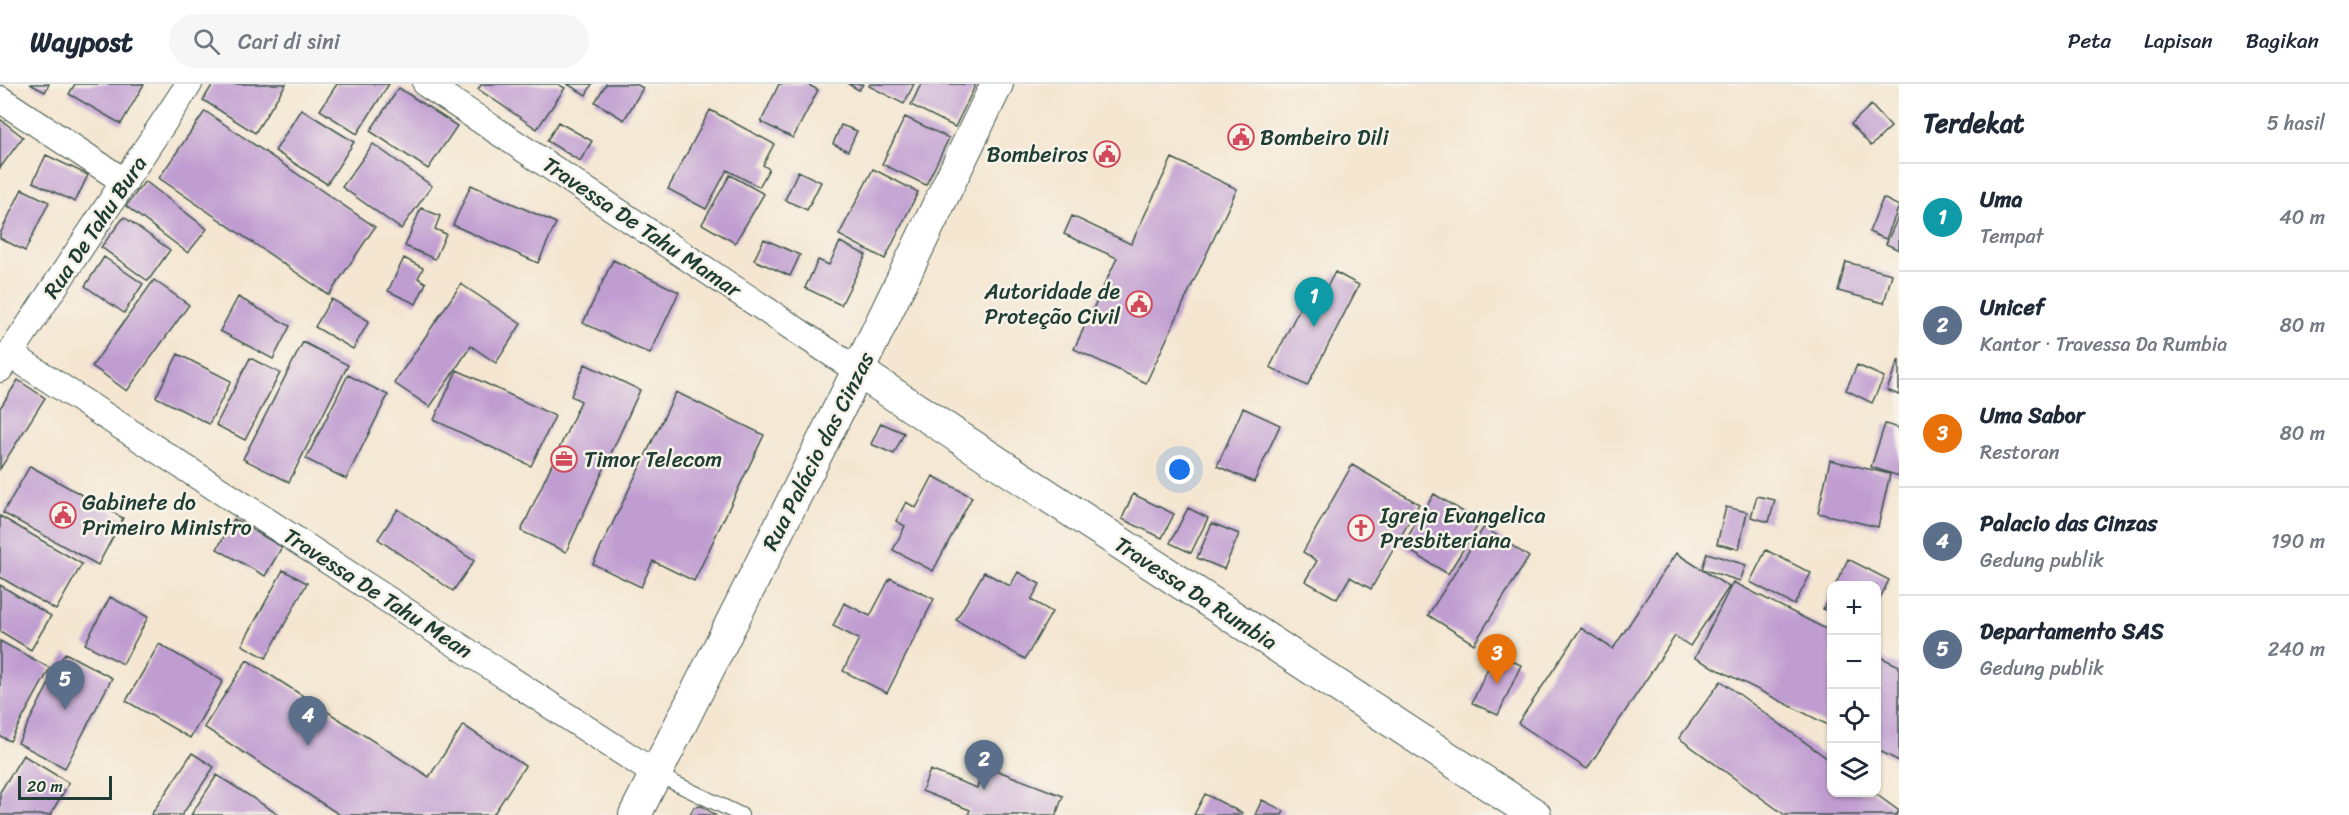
<!DOCTYPE html>
<html lang="id">
<meta charset="utf-8">
<style>
body{margin:0;font-family:Sriracha,sans-serif;background:#f6f6f7;color:#1f2937}
.controls{position:absolute;right:18px;bottom:18px;display:grid;overflow:hidden;border-radius:12px;box-shadow:0 2px 4px #0004}
.controls button{width:54px;height:54px;display:grid;place-items:center;padding:0;border:0;border-bottom:2px solid #e0e1e3;background:#fff;color:#1f2937;font:30px sans-serif}
.scale{position:absolute;left:18px;bottom:15px;width:94px;box-sizing:border-box;padding-left:6px;border:3px solid #1f3d34;border-top:0;font-size:16px;line-height:21px;white-space:nowrap;color:#1f3d34;-webkit-text-stroke:4px #f7f3e8;paint-order:stroke}
.you{position:absolute;left:1180px;top:386px;width:21px;height:21px;margin:-15px;border:4px solid #fff;border-radius:50%;background:#1a73e8;box-shadow:0 0 0 9px #1a73e833}
.badge{display:grid;place-items:center;width:39px;height:39px;border-radius:50%;background:#d1495b;color:#fff;font-size:20px;font-weight:700}
.pin{position:absolute;translate:-50% -50px;filter:drop-shadow(0 2px 3px #0008)}
.pin::after{content:'';position:absolute;top:32px;width:21px;height:18px;background:inherit;clip-path:polygon(0 0,100% 0,50% 100%)}
.list{margin:0;padding:0;list-style:none}
h2{display:flex;justify-content:space-between;align-items:center;height:78px;margin:0;padding:0 24px;font-size:26px}
h2 small{font-size:20px;font-weight:400;color:#747a83}
.list li{display:grid;grid-template-columns:39px 1fr auto;gap:18px;align-items:center;box-sizing:border-box;height:108px;padding:0 24px;border-top:2px solid #e0e1e3}
.list b{display:block;font-size:22px;white-space:nowrap}
.list p{margin:0;font-size:20px;white-space:nowrap;color:#747a83}
.list em{font-size:20px;font-style:normal;color:#747a83}
.icon{flex:none;width:33px;height:33px;fill:none;stroke:currentColor;stroke-width:2;stroke-linecap:round;stroke-linejoin:round}
.map{position:relative;flex:none;width:1899px;height:731px;overflow:hidden}
header{display:flex;align-items:center;gap:36px;box-sizing:border-box;height:84px;padding:0 30px;background:#fff;border-bottom:2px solid #e0e1e3}
header strong{font-size:28px}
nav{display:flex;gap:33px;margin-inline-start:auto;font-size:21px}
.search{width:420px;height:54px;background:#f6f6f7;display:flex;align-items:center;gap:15px;box-sizing:border-box;padding:0 21px;border-radius:33px;color:#747a83;font-size:22px}
main{display:flex}
aside{flex:1;background:#fff}
.map>svg:first-child{display:block}
.building{fill:#c09dd1}
.lines{fill:none;stroke-linecap:round;stroke-linejoin:round}
.service-casing{stroke:#3f564c;stroke-width:16}
.minor-casing{stroke:#3f564c;stroke-width:28}
.tertiary-casing{stroke:#3f564c;stroke-width:34}
.service{stroke:#fff;stroke-width:14}
.minor{stroke:#fff;stroke-width:26}
.tertiary{stroke:#fff;stroke-width:32}
.labels{text-anchor:middle;dominant-baseline:central;stroke-width:5;stroke-linejoin:round;paint-order:stroke}
.poi-label{font-size:22px;fill:#1f3d34;stroke:#f7f3e8;text-anchor:start}
.street-label{font-size:22px;fill:#1f3d34;stroke:#f7f3e8}
</style>
<header>
<strong>Waypost</strong>
<div class="search"><svg class="icon" aria-label="search" viewBox="0 0 24 24"><circle cx="10" cy="10" r="6"/><path d="M15 15l6 6"/></svg>Cari di sini</div>
<nav><a>Peta</a><a>Lapisan</a><a>Bagikan</a></nav>
</header>
<main>
<div class="map">
<svg width="1899" height="731" viewBox="0 0 1899 731">
<rect width="100%" height="100%" fill="#f7f3e8"/>
<filter id="ink" filterUnits="userSpaceOnUse"><feTurbulence type="fractalNoise" baseFrequency=".0167" numOctaves="2"/><feDisplacementMap in="SourceGraphic" scale="12" xChannelSelector="R" yChannelSelector="G"/><feConvolveMatrix kernelMatrix="1 2 1 2 8 2 1 2 1" color-interpolation-filters="sRGB"/></filter>
<filter id="wash" filterUnits="userSpaceOnUse"><feTurbulence type="fractalNoise" baseFrequency=".008" numOctaves="4" result="noise"/><feDisplacementMap in="SourceGraphic" scale="24" xChannelSelector="R" yChannelSelector="G"/><feGaussianBlur stdDeviation="1.35" result="paint"/><feColorMatrix in="noise" values="0 0 0 0 0 0 0 0 0 0 0 0 0 0 0 0 0 1.4 0 .05"/><feComposite in="paint" operator="in"/></filter>
<g filter="url(#wash)">
<rect width="100%" height="100%" fill="#f4e6d1"/>
<g id="blocks">
<path class="building" d="M30,0H49L45,8Z
M75,0H144L121,40L69,10Z
M213,0H286L255,49L203,16Z
M337,0H389L357,50L320,26Z
M482,0H558L565,4L537,45L478,5Z
M567,0H592L586,11Z
M606,0H636L643,4L624,36L595,18Z
M779,0H807L818,6L793,54L761,38Z
M848,0H863L859,6Z
M870,0H914L904,20L869,2Z
M921,0H976L955,43L911,21Z
M399,4L457,42L428,85L370,47Z
M1871,21L1891,43L1871,62L1851,40Z
M301,25L354,58L327,100L275,67Z
M710,26L774,60L763,81L769,85L759,103L727,86L706,125L668,105Z
M205,27L375,143L329,211L159,94Z
M905,33L949,54L926,101L882,80Z
M0,35L23,53L0,84Z
M558,38L592,57L580,77L547,57Z
M841,41L857,47L848,67L833,60Z
M373,60L432,102L401,145L342,103Z
M46,71L88,91L75,118L33,98Z
M1172,74L1237,105L1146,299L1074,265L1117,174L1064,150L1072,132L1131,160Z
M873,85L918,108L885,175L839,151Z
M798,87L821,98L807,126L785,116Z
M730,91L764,110L735,159L702,140Z
M145,97L207,145L188,169L126,122Z
M471,101L556,139L538,179L453,141Z
M22,105L49,118L25,167L0,154V150Z
M1883,114L1899,122L1886,155L1869,148Z
M421,124L440,132L435,145L446,150L435,175L405,162Z
M1899,131V166L1886,160Z
M124,133L170,166L148,197L101,163Z
M764,155L800,171L790,192L754,176Z
M840,158L866,171L841,221L805,204L818,176L829,181Z
M104,173L143,200L124,229L85,202Z
M404,174L423,184L418,194L426,199L416,220L388,207Z
M613,176L679,208L650,270L583,239Z
M1846,178L1892,190L1884,219L1838,207Z
M1335,188L1359,201L1307,302L1270,283L1314,196L1327,203Z
M154,196L189,221L127,307L92,282Z
M461,200L521,240L496,279L471,262L430,323L394,299Z
M238,213L290,242L273,275L220,247Z
M331,215L369,237L353,265L315,243Z
M303,258L348,281L289,398L243,375Z
M178,270L231,297L209,340L156,313Z
M250,274L280,289L245,356L216,341Z
M1899,275V311L1887,306Z
M585,280L640,306L566,468L521,447L581,317L571,312Z
M1857,281L1884,293L1872,319L1846,306Z
M457,286L555,332L531,382L434,336Z
M348,291L388,311L346,395L306,375Z
M18,296L45,314L0,385V324Z
M676,308L764,351L694,497L653,477L641,503L593,480Z
M1243,324L1280,341L1254,398L1217,382Z
M881,339L904,349L894,370L871,360Z
M1885,340L1899,344V392L1871,383Z
M1830,376L1890,390L1878,443L1818,429Z
M1352,381L1419,420L1371,505L1350,493L1337,515L1305,497L1317,477L1303,468Z
M30,382L123,434L98,481L3,429Z
M933,392L972,413L933,487L893,466L905,442L896,437L906,418L916,424Z
M1133,410L1174,430L1162,454L1122,435Z
M1434,410L1480,438L1448,490L1402,462Z
M1757,412L1775,416L1769,438L1751,433Z
M1726,423L1747,428L1739,465L1717,460Z
M1188,424L1208,434L1191,469L1170,459Z
M398,425L474,477L453,507L378,455Z
M0,432L82,480L56,526L0,493Z
M234,435L282,463L265,492L217,465Z
M1212,439L1239,450L1224,485L1197,474Z
M1484,443L1529,473L1474,560L1428,531Z
M1766,466L1811,489L1794,521L1750,498Z
M1676,469L1729,503L1690,562L1675,552L1587,685L1518,639L1581,544L1613,565Z
M1707,469L1746,481L1740,497L1702,485Z
M1848,475L1889,496L1876,522V502H1835Z
M283,486L307,499L266,574L242,561Z
M984,488L1010,502L1018,488L1040,500L1031,516L1052,528L1025,575L956,536Z
M890,494L934,515L887,609L843,587L859,555L833,542L844,519L870,532Z
M1733,498L1832,548V643L1695,574Z
M0,501L51,532L31,566L0,547Z
M1832,508V530L1823,525Z
M110,513L148,533L123,580L85,560Z
M0,557L50,584L10,657L0,652Z
M159,560L223,597L190,654L126,617Z
M65,569L112,594L65,684L18,659Z
M1495,569L1521,581L1498,631L1472,619Z
M1876,571L1899,582V677L1876,665Z
M247,576L429,693L463,641L525,682L493,731H340L204,643Z
M1721,597L1832,678V708H1873L1899,727L1896,731H1785L1679,654Z
M192,669L214,683L182,731H151Z
M23,671L69,699L50,731H0V708Z
M985,682L1063,712L1056,731H968L970,726L922,707L930,686L977,704Z
M217,691L279,731H191Z
M1205,710L1242,729L1240,731H1194Z
M1262,716L1284,727L1282,731H1255Z
M702,722L715,731H690L694,723Z"/>
</g>
</g>
<g filter="url(#ink)">
<use href="#blocks" fill-opacity="0" stroke="#3f564c" stroke-width="1.5"/>
<g class="lines">
<g class="service-casing">
<path id="service" d="M656,690L741,731"/>
</g>
<g class="minor-casing">
<path id="minor" d="M426,0L858,287
M0,15L125,98
M10,270L656,690
M0,285L189,0"/>
</g>
<g class="tertiary-casing">
<path id="tertiary" d="M858,287L1535,731
M635,731L858,287L997,0"/>
</g>
<use href="#service" class="service"/>
<use href="#minor" class="minor"/>
<use href="#tertiary" class="tertiary"/>
</g>
</g>
<defs>
<g id="civic-ring" transform="scale(1.35)"><circle r="9.5" fill="#f7f3e8" stroke="#d1495b" stroke-width="1.5"/><path d="M-.6-6.5H3V-4.5H.6V-3L4-1V1h2V6H-6V1h2V-1L-.6-3ZM-1.2 2.5V6h2.4V2.5Z" fill="#d1495b"/></g>
<g id="office-ring" transform="scale(1.35)"><circle r="9.5" fill="#f7f3e8" stroke="#d1495b" stroke-width="1.5"/><path d="M-6-3h4V-5.5h4V-3h4V5H-6ZM-1-4.5V-3h2v-1.5ZM-6 0V1H6V0Z" fill="#d1495b"/></g>
<g id="church-ring" transform="scale(1.35)"><circle r="9.5" fill="#f7f3e8" stroke="#d1495b" stroke-width="1.5"/><path d="M-1.2-6h2.4v3.5h3.3v2.4h-3.3V6h-2.4V-.1h-3.3v-2.4h3.3Z" fill="#d1495b"/></g>
</defs>
<g fill-rule="evenodd">
<use href="#civic-ring" x="1241" y="53"/>
<use href="#civic-ring" x="1107" y="70"/>
<use href="#civic-ring" x="1139" y="220"/>
<use href="#office-ring" x="564" y="375"/>
<use href="#civic-ring" x="63" y="431"/>
<use href="#church-ring" x="1361" y="444"/>
</g>
<g class="labels">
<g class="poi-label">
<text x="1260" y="53">Bombeiro Dili</text>
<text x="1088" y="70" text-anchor="end">Bombeiros</text>
<text x="1120" y="207" text-anchor="end">Autoridade de<tspan x="1120" dy="25">Proteção Civil</tspan></text>
<text x="584" y="375">Timor Telecom</text>
<text x="82" y="418">Gabinete do<tspan x="82" dy="25">Primeiro Ministro</tspan></text>
<text x="1380" y="431">Igreja Evangelica<tspan x="1380" dy="25">Presbiteriana</tspan></text>
</g>
<g class="street-label">
<text transform="translate(95 143) rotate(-56)">Rua De Tahu Bura</text>
<text transform="translate(642 143) rotate(34)">Travessa De Tahu Mamar</text>
<text transform="translate(818 367) rotate(-63)">Rua Palácio das Cinzas</text>
<text transform="translate(378 509) rotate(33)">Travessa De Tahu Mean</text>
<text transform="translate(1196 509) rotate(33)">Travessa Da Rumbia</text>
</g>
</g>
</svg>
<div class="controls">
<button>+</button>
<button>−</button>
<button><svg class="icon" aria-label="locate" viewBox="0 0 24 24"><circle cx="12" cy="12" r="6"/><path d="M12 2v4M12 18v4M2 12h4M18 12h4"/></svg></button>
<button><svg class="icon" aria-label="layers" viewBox="0 0 24 24"><path d="M12 4l9 5-9 5-9-5zM3 14l9 5 9-5"/></svg></button>
</div>
<div class="scale">20 m</div>
<div class="you"></div>
<div class="pin badge" style="left:1314px;top:243px;background:#0f9aa8">1</div>
<div class="pin badge" style="left:984px;top:706px;background:#5c6f8a">2</div>
<div class="pin badge" style="left:1497px;top:600px;background:#e8710a">3</div>
<div class="pin badge" style="left:308px;top:662px;background:#5c6f8a">4</div>
<div class="pin badge" style="left:65px;top:626px;background:#5c6f8a">5</div>
</div>
<aside>
<h2>Terdekat<small>5 hasil</small></h2>
<ul class="list">
<li><span class="badge" style="background:#0f9aa8">1</span><div><b>Uma</b><p>Tempat</p></div><em>40 m</em></li>
<li><span class="badge" style="background:#5c6f8a">2</span><div><b>Unicef</b><p>Kantor · Travessa Da Rumbia</p></div><em>80 m</em></li>
<li><span class="badge" style="background:#e8710a">3</span><div><b>Uma Sabor</b><p>Restoran</p></div><em>80 m</em></li>
<li><span class="badge" style="background:#5c6f8a">4</span><div><b>Palacio das Cinzas</b><p>Gedung publik</p></div><em>190 m</em></li>
<li><span class="badge" style="background:#5c6f8a">5</span><div><b>Departamento SAS</b><p>Gedung publik</p></div><em>240 m</em></li>
</ul>
</aside>
</main>
